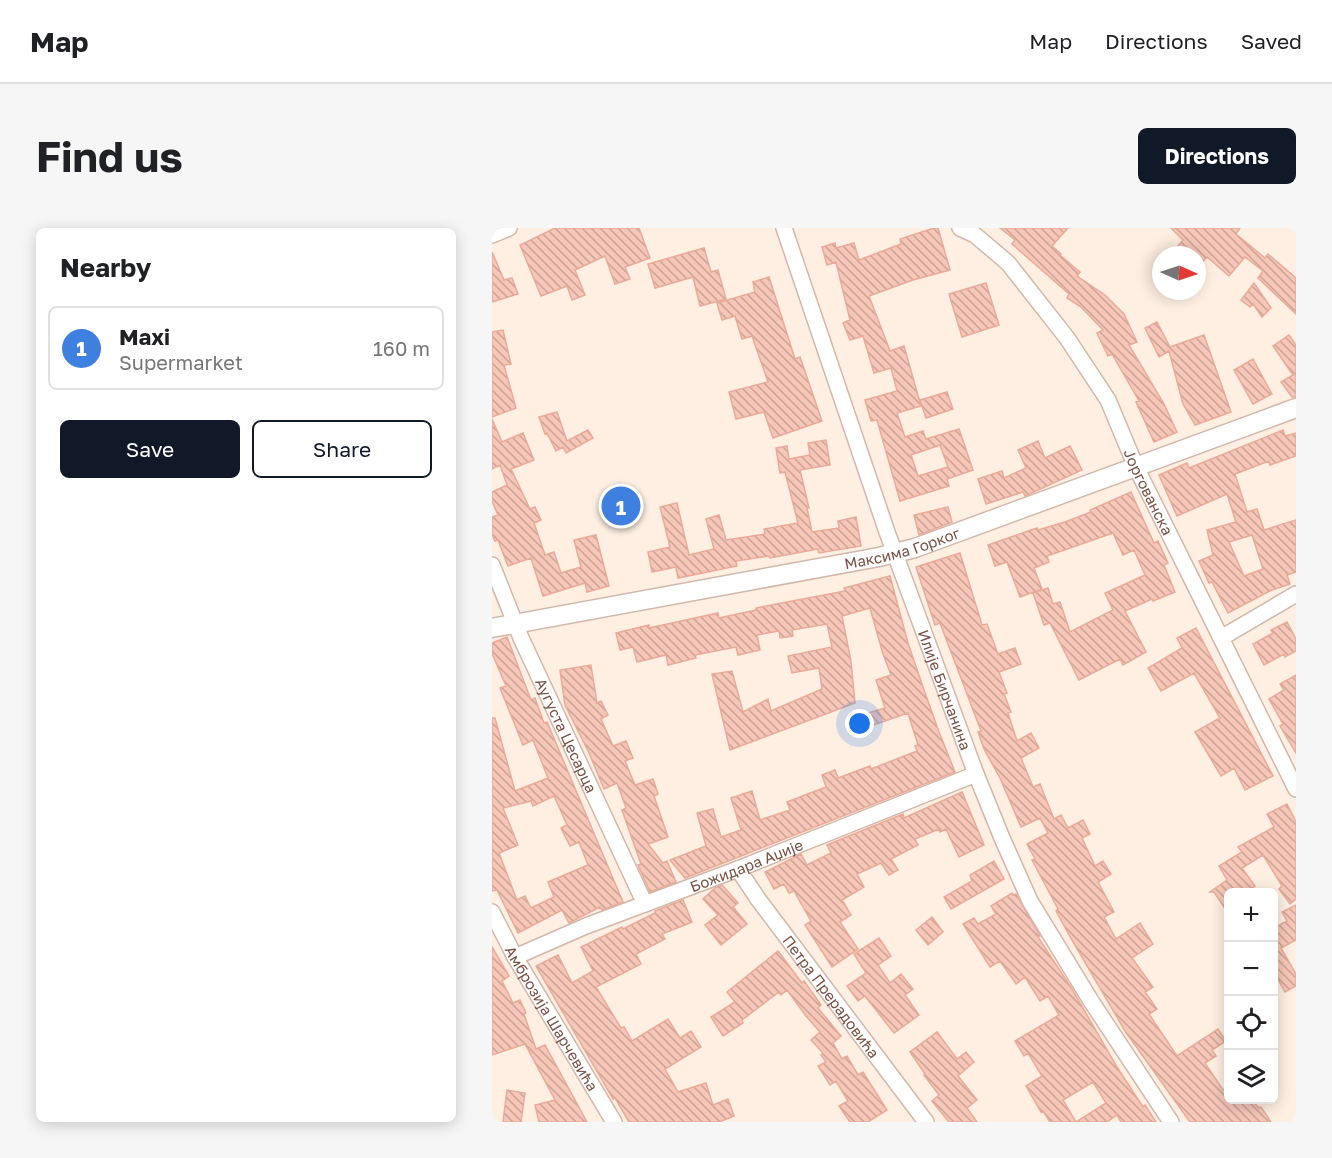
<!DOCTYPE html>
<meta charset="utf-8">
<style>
body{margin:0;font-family:"Golos Text",sans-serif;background:#f6f6f6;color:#202124}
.controls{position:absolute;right:18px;bottom:18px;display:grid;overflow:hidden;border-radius:9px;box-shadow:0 3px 15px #0003}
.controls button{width:54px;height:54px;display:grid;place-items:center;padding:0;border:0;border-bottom:2px solid #e0e0e0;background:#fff;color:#202124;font:30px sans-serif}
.compass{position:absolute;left:660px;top:18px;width:54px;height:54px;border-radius:50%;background:#fff;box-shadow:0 3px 15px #0003;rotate:93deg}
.you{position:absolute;left:368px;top:496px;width:21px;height:21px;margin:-15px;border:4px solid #fff;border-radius:50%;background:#1a73e8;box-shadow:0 0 0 9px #1a73e833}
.badge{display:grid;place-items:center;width:39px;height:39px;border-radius:50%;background:#111827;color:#fff;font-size:20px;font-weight:700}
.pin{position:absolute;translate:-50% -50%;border:3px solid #fff;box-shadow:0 2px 6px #0006}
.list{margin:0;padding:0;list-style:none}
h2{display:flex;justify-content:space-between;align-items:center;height:78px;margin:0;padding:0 24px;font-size:26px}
h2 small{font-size:20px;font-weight:400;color:#757577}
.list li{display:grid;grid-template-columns:39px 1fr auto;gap:18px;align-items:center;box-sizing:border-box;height:84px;margin:0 12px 12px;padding:0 12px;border:2px solid #e0e0e0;border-radius:9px}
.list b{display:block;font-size:22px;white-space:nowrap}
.list p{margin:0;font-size:20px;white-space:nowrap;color:#757577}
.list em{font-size:20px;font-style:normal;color:#757577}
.actions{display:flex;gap:12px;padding:18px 24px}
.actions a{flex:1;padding:14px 0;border:2px solid #111827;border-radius:9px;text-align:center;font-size:21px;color:#111827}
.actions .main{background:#111827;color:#fff}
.icon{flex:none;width:33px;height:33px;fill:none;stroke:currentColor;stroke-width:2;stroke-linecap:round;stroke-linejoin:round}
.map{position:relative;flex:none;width:804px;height:894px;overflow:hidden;border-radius:9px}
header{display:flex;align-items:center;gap:36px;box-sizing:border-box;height:84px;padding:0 30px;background:#fff;border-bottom:2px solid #e0e0e0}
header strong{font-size:28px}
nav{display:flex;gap:33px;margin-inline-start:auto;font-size:21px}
.intro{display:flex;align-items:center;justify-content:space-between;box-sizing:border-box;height:144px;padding:0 36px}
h1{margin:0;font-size:42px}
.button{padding:15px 27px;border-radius:9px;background:#111827;color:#fff;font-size:21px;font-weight:700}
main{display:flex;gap:36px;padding:0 36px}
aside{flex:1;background:#fff;border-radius:9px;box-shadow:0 3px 15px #0003}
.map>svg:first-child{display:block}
.building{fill:url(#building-back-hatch);stroke:#eaaa97;stroke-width:1.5;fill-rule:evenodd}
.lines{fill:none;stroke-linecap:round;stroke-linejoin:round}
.minor-casing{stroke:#d2b7aa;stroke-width:18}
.tertiary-casing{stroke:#d2b7aa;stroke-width:21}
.minor{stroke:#fff;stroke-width:15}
.tertiary{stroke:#fff;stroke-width:18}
.labels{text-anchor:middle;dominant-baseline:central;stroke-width:4.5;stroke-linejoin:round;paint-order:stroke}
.street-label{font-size:15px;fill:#785146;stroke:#fff4ea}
</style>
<header>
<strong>Map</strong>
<nav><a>Map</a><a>Directions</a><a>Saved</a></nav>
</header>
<div class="intro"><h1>Find us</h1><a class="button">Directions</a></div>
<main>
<aside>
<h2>Nearby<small></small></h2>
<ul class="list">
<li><span class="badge" style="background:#3f7fe0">1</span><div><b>Maxi</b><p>Supermarket</p></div><em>160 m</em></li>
</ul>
<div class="actions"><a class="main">Save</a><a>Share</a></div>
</aside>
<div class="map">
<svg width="804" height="894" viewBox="0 0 804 894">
<defs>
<pattern id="building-back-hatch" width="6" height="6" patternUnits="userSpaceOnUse" patternTransform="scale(1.5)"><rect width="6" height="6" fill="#f6c7b8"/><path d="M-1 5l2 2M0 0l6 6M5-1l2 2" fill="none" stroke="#cca497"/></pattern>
</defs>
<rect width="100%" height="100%" fill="#feefe2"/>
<path class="building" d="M63,0H147L158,30L133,39L138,51L123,56L113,28L83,42L93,67L80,72L75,58L49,68L28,17Z
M442,0H446L458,42L421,52L377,68L398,123L412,118L429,178L405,185L413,209L431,203L434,211L467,201L481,242L455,251L457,258L408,273L385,192L379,193L373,172L405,163L399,140L382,145L371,108L358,112L351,95L358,92L344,34L335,37L330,19L343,15L344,20L362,15L367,32L409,16L408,11ZM448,217L456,239L426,248L419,227Z
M508,0H576L560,18L569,26L568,27L588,44L585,48L613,67L632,86L645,114L637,117L672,176L685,204L662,214L644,174L647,173L620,126L616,128L605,105L611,102L589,79L575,70L577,66L520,16L523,12Z
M679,0H748L744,6L773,30L776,26L804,50V86L766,50L771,43L753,29L737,48L715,29L705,40V27H678L691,12Z
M212,20L219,44L226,42L234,71L208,78L201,49L163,60L156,36Z
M0,24L12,52L20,50L26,66L0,74Z
M277,49L303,131L308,129L330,193L281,210L272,184L244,191L237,164L276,154L260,108L250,111L243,88L230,92L225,75L263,64L261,54Z
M494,55L507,97L470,109L457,66Z
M762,55L779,80L770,89L761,76L758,79L749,72Z
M665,94L678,119L712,107L739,184L703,197L691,176L677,123L667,129L653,100Z
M11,102L19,136L12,137L24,180L0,189V104Z
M797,107L804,117V169H800L789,154L801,147L781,118Z
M761,131L780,166L761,176L742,142Z
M455,164L461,181L434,190L428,172Z
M65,184L75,213L96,202L101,210L74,225L71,219L64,223L55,205L53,206L47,189Z
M0,191L10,214L31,205L42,232L19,241L38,281L43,279L49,292L42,295L53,327L62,324L69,345L89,339L82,312L104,307L117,358L95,364L93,355L51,368L39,330L16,338L6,312L3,313L0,307V289L6,287L0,273V264L15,257L8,237L0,241Z
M791,202L793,208L804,205V228L778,237L777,233L743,246L755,284L765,281L772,302L804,292V344L795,347L798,356L780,362L736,385L720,354L717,355L707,333L721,327L715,302L744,294L735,266L685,288L667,247L695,235L697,240ZM760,307L771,341L752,348L737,314Z
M334,212L338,237L308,242L317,280H315L320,304L347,300L346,293L364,289L369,318L327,325L326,321L278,330L277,328L244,333L245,338L186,350L184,339L160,344L156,324L178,319L168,279L185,275L197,327L222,321L214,291L227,287L234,312L273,306L272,301L306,295L293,244L288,245L284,220L295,218L297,231L318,227L316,215Z
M546,213L553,230L578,218L590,242L533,268L531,264L494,276L486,251L510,243L512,250L534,240L526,222Z
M639,264L662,315L666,313L676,335L672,337L683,364L661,373L660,371L633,383L654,424L631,437L628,431L587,452L558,395L552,397L541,365L556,360L561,376L568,374L578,404L621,382L613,365L653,347L642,322L631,327L621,305L555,328L557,334L542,340L550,361L528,369L515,334L503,338L496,317L545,300L546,302L573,294L599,284L598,282Z
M456,279L460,294L427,307L422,287Z
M468,325L490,397L495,396L506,426L523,420L529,436L507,444L515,465L512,466L519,484L516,485L525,513L539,505L547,520L529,530L541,559L548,556L562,591L569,587L576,600L591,592L598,606L590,610L603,638L611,633L619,646L606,654L622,684L612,689L624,711L648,695L661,716L640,730L661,759L653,764L665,781L657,786L685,828L726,801L734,813L720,822L724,828L713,835L731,862L736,858V872H760L767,880L769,879L779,894H698L633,803L577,707L564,683L566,681L540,632L543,631L535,616L556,605L548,590L529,599L508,550L492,521L486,504L489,503L448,395L443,397L424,339Z
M398,348L416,415L431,459L447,504L463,544L193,650L178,632L214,618L205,585L221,581L229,609L249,602L239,570L260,563L268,592L298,582L295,574L334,559L330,547L343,542L346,550L378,538L379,541L425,523L423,518L426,517L416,485L370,501L366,488L393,480L384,452L399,447L391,426L378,380L350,388L359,433L363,475L238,522L220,446L240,443L251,484L276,471L279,483L330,461L327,440L300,445L296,428L340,419L335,396L300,402L301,408L288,410L287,403L265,407L268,422L246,427L244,419L203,427L204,430L176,437L174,427L145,434L141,419L128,422L124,405L157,397V400L226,385L227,390L264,382V380L353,363L352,360Z
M795,394L804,411V423L793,429L792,426L772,437L761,416L781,405L779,402Z
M704,400L781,548L753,562L742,540L729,548L703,504L728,490L702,445L669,463L656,440L690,420L685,410Z
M15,409L39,472L43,470L52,495L55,494L131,674L110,682L108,679L77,695L70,682L26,705L5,662L0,663V490H3L23,563L56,550L41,512L31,517L8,460L14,458L0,425V415ZM62,568L75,597L69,600L78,618L87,614L96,637L56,654L62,669L39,680L33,668L25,672L7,625L26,617L11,580L39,573L41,578Z
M99,437L105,475L109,473L116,487L109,491L121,518L134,513L141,530L133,533L143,557L161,551L166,566L162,568L176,609L156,616L171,635L175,633L184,654L158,664L146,637L149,636L130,582L134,580L125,555L112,561L97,525L73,477L68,442Z
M804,447V525L788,498L791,496L777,471L792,462L788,456Z
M470,564L492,617L467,629L454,601L448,604L447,601L423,611L426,617L399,631L406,642L397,647L389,635L365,646L372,659L350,672L359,687L348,694L366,721L340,739L313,697L319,693L302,663L297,665L292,656L282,661L273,644L309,626L315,637L339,625L335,617L411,586L412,590Z
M795,576L804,594V671L798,676L787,661L790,658L771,627L750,640L763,658L755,664H736V685L722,664H718L735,652L727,638L750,624L746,619L782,599L775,586Z
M502,633L512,651L459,681L452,669L480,653L478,647Z
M230,657L246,675L241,679L255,696L229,717L213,697L226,687L211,671L223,660Z
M520,665L521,667L524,666L548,708L546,709L580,761L625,839L651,879L653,877L664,894H629L625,887L615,894H584L614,875L601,854L571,872L584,894H558L551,883L549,884L534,858L550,848L536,825L532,828L523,813L567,787L556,768L548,773L533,749L524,756L508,733L498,739L471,696L482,690L486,696L504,686L499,678Z
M191,672L200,694L170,706L173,711L144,726L149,736L104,759L129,800L132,799L140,813L176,791L188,810L199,803L209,819L173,841L186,864L214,855L221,877L236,871L242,888L227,894H137L123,870L121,871L44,738L66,727L80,755L101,743L89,719L130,699L131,701L163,685V683Z
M804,677V712L789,720L804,746V758L793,764L782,744V700L795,693L790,684Z
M440,689L451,704L436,717L424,702Z
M387,710L399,728L386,737L398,755L409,746L421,761L413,767L427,787L402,805L373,768L366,773L355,758L374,745L362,726Z
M0,719L17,748L10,753L21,775L28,772L34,785L32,786L44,821L53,817L95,894H47L43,877L63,872L33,816L0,827Z
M286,723L310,755L312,753L329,777L326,780L349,808L341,815L350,831L355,828L366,847L371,844L395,882L376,894H358L347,878L356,873L344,853L338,857L326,838L334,834L329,827L331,825L319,812L328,804L314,788L295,762L289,767L287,764L250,792L251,795L231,808L219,789L243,774L235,764Z
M445,804L465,831L474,824L482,834L466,848L485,872L475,880L485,894H457L440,873L447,867L432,847L433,846L418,824Z
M15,862L33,865L29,894H11Z"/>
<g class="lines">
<g class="minor-casing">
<g id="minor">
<path id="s1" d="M292,0L395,304L484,546L510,610L538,673L599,773L679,894"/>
<path id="s2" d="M468,0L483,7L516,35L575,110L616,172L644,239L804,561"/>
<path d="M0,7L17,0"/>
<path id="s3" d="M0,337L29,410L153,676"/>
<path d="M729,410L804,366"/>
<path id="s4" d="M246,641L266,671L434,894"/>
<path id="s5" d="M0,684L23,729L122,894"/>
<path id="s6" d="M23,729L94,698L246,641L484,546"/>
</g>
</g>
<g class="tertiary-casing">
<g id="tertiary">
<path id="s7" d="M0,400L387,329L423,320L804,180"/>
</g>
</g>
<use href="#minor" class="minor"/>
<use href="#tertiary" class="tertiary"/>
</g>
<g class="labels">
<g class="street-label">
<text stroke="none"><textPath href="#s2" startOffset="330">Јоргованска</textPath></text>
<text stroke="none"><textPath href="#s7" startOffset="418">Максима Горког</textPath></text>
<text stroke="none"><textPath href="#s1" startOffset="489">Илије Бирчанина</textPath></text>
<text stroke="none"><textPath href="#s3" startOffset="186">Аугуста Цесарца</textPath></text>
<text stroke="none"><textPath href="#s6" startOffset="249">Божидара Аџије</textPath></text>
<text stroke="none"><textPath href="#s4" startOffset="158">Петра Прерадовића</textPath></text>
<text stroke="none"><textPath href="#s5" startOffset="122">Амброзија Шарчевића</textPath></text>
</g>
</g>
</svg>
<div class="controls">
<button>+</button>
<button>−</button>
<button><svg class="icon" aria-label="locate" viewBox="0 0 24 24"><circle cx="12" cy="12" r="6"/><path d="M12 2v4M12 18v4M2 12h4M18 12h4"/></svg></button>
<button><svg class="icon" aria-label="layers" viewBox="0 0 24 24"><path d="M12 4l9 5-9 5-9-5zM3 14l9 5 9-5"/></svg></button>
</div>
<svg class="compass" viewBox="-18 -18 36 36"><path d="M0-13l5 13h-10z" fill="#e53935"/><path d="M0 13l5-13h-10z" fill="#757577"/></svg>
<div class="you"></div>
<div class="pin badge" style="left:129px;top:278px;background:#3f7fe0">1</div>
</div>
</main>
